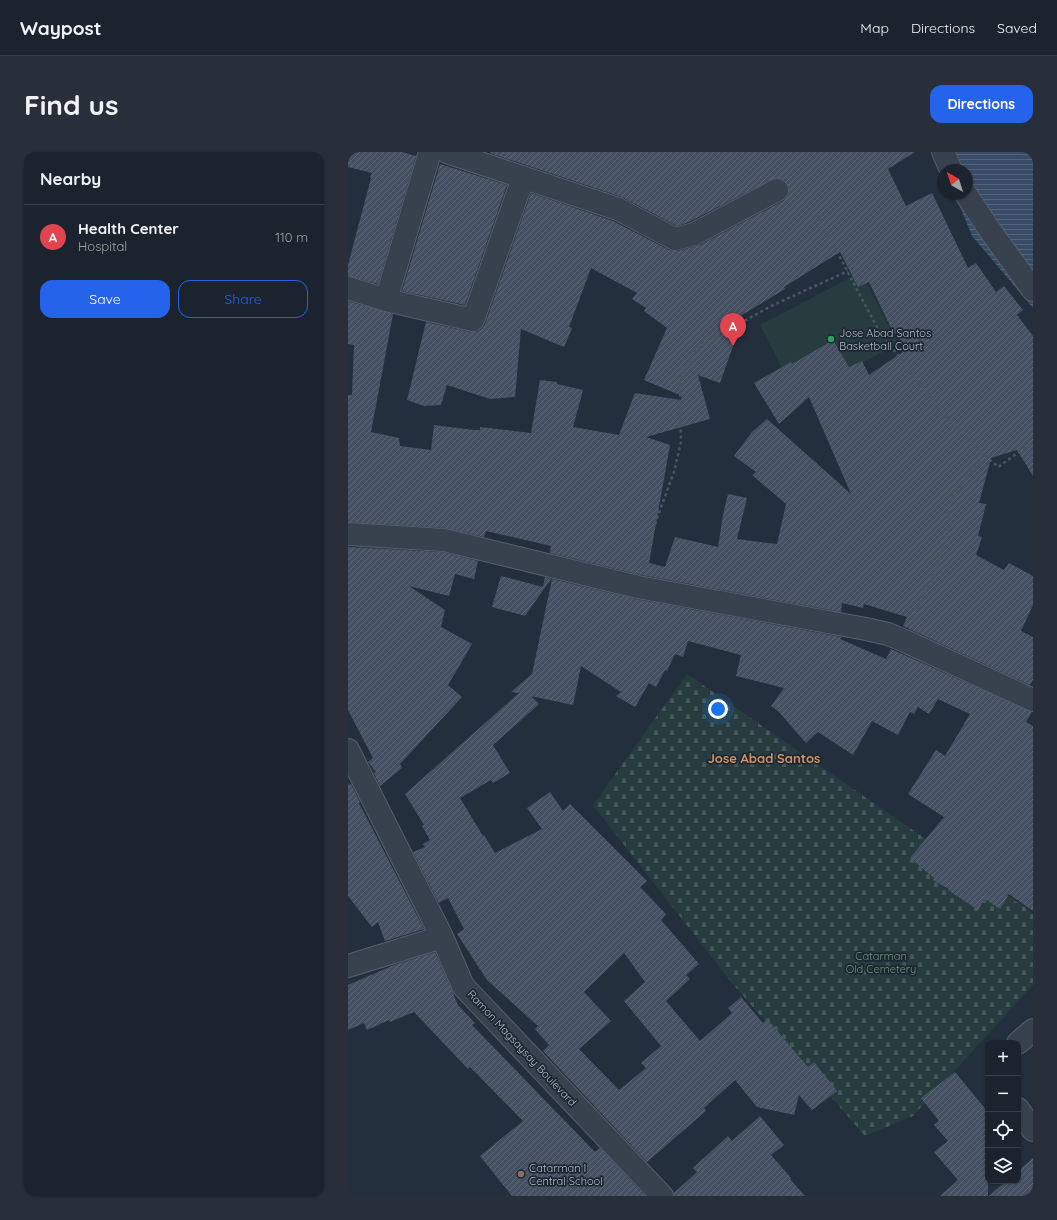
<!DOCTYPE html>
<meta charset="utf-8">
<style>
body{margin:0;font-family:Quicksand,sans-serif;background:#282f3a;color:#f1f3f6}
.controls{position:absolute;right:12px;bottom:12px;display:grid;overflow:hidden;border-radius:8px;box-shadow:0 1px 3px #0004}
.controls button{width:36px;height:36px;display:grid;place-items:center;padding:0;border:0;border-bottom:1px solid #39404a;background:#1b232e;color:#f1f3f6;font:20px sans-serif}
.compass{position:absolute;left:589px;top:12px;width:36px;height:36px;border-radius:50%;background:#1b232e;box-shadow:0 1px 3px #0004;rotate:321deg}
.you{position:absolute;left:370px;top:557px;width:14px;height:14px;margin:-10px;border:3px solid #fff;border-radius:50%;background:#1a73e8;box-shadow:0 0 0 6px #1a73e833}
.badge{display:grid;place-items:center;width:26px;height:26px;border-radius:50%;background:#2563eb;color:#fff;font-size:13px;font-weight:700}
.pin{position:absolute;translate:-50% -33px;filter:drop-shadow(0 1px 2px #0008)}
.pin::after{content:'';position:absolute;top:21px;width:14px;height:12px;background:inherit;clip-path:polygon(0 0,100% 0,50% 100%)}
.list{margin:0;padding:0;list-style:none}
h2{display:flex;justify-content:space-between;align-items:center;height:52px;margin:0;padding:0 16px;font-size:17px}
h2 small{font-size:13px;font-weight:400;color:#a0a4aa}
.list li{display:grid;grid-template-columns:26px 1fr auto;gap:12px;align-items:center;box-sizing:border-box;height:64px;padding:0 16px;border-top:1px solid #39404a}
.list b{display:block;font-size:15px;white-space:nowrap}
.list p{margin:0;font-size:13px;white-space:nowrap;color:#a0a4aa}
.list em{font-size:13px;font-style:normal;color:#a0a4aa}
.actions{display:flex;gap:8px;padding:12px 16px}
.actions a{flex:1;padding:9px 0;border:1px solid #2563eb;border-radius:12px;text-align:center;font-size:14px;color:#2563eb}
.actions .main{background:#2563eb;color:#fff}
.icon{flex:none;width:22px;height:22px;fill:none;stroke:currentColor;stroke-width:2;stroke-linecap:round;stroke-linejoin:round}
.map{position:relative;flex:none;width:685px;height:1044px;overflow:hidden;border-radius:12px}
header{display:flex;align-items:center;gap:24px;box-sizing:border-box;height:56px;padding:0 20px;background:#1b232e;border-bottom:1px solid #39404a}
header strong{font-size:19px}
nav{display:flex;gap:22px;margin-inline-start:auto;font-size:14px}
.intro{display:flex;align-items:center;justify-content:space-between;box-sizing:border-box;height:96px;padding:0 24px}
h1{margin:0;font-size:28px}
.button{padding:10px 18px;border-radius:12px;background:#2563eb;color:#fff;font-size:14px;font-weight:700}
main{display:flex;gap:24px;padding:0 24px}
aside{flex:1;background:#1b232e;border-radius:12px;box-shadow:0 1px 3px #0004}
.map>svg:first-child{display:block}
.cemetery{fill:url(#cemetery-stones)}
.green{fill:#263c3f}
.water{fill:url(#water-rules)}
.building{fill:url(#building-hatch);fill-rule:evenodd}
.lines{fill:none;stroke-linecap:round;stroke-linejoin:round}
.street-casing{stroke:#565f6c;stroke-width:24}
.path{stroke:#44595c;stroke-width:2.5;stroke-dasharray:3 3;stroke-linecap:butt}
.street{stroke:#38414e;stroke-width:22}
.leisure-dot{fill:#2e9e5b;stroke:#1d2633;stroke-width:1.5}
.education-dot{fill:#8d6e63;stroke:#1d2633;stroke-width:1.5}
.labels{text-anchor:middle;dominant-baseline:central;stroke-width:3.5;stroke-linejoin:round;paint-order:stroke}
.poi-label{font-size:11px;fill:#b4bcc9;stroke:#1d2633;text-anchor:start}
.park-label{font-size:11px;fill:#6b9a76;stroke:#1d2633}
.street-label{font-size:11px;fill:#b4bcc9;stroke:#1d2633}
.quarter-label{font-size:13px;font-weight:bold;fill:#d59563;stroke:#1d2633}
</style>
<header>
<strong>Waypost</strong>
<nav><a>Map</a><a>Directions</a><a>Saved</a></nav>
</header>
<div class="intro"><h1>Find us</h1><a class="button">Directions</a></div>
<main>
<aside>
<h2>Nearby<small></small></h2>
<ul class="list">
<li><span class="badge" style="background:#e0444e">A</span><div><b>Health Center</b><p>Hospital</p></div><em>110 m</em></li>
</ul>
<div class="actions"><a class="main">Save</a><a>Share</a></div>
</aside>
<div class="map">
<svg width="685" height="1044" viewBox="0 0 685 1044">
<defs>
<pattern id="cemetery-stones" width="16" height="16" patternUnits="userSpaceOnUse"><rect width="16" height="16" fill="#263c3f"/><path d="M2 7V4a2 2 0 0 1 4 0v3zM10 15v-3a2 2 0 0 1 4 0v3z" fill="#435659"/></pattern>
<pattern id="water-rules" width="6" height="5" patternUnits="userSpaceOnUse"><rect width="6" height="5" fill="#394c67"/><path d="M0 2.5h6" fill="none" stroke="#53647b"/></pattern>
<pattern id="building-hatch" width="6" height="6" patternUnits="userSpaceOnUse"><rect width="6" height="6" fill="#455162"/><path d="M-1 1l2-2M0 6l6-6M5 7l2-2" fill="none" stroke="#5d6877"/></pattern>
</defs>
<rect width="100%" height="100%" fill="#242f3e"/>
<path class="cemetery" d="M339,522L685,761V833L565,964L517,984L384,831L245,653Z"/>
<path class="green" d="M513,120L550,192L449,245L412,173Z"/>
<path class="water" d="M589,0H685V156L624,84L607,42H619V18H597Z"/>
<path class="building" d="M0,0H54L68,4L30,132L0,124V113L23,26L22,25L24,21L0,15Z
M143,0H567L540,17L558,54L584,41L620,116L628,111L648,140L656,134L675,158L669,163L685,184V324L669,298L643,306L631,351L638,352L630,384L634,385L628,403L656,418L661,411L685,424V453L673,479L685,485V528L682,533L555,474L559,465L516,452L515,456L494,451L493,460L293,423L202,401L203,394L138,379L136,385L97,376L0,370V243H4L6,193L0,192V149L45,162L23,280L51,286L52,294L83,298L86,273L126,278H132V275L183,281L192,228L209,230V232L235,238L225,275L271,283L287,241L333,248L334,244L296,228L319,176L296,159L298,156L284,147L289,141L243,116L221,175L224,176L216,195L173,177L167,245L142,247L99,233L93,253L76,254L59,248L78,170L122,180H129L134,177L137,172L183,41L265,69L321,98L330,99L352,93L435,49L439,45L441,39L440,33L436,28L430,26L424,27L341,70L329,74L274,45L142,1ZM492,100L510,135L521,130L543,176L559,197L521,223L514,209L501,215L485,188L444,212L443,210L406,231L431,272L461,245L503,342L419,267L404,280L386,304L408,320L404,323L438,352L429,392L389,387L399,346L380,342L375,363L370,395L327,385L317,415L301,411L322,293L298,285L362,267L350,223L372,231L391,177L384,169L437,137L436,135Z
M92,12L159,33L117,153L54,139Z
M0,395L94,400L130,409L126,427L107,422L101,444L61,434L97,458L93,475L124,492L100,533L114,545L52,612L54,616L32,634L26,621L28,620L20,610L25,606L0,558Z
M153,424L195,435L197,425L203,427L177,464L144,455Z
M204,427L288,447L493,485L492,487L538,507L543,497L684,560L678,570L685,574V759L661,742L652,757L637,747L630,758L600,738L601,737L585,728L586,726L562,706L596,665L560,642L588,598L597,604L622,562L590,547L581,562L570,555L566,562L562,560L550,583L524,569L505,603L470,580L458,591L430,559L423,554L436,536L388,524L393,503L340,489L335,505L327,502L319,519L317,518L308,535L301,531L287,555L268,544L273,540L233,514L225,553L183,544L191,552L145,593L162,621L145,631L143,628L112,646L135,684L136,683L147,701L194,677L179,656L202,640L215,659L222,652L299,729L292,735L318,762L313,768L351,812L338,823L342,827L318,849L352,889L384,861L380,856L393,845L415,871L419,867L460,915L466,910L489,939L464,958L451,943L446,963L409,955L387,928L356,956L358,959L299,1010L195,899L201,893L187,877L190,874L139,828L109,782L116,777L100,746L91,751L65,700L77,695L75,692L82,688L74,674L76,673L57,642L171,541L163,540L184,522ZM276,801L297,830L276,849L313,894L293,911L298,916L271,938L231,897L263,869L236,840Z
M0,631L1,633L3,632L12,650L11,651L76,777L37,789L30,770L24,775L0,744Z
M87,800L110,853L127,871L124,873L247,1000L252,996L297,1044H164L132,1004L175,969L122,915L120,917L66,860L42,870L41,868L19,878L16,871L0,878V833L46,813Z
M607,920L640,960V1044H592L610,1028L586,1000L600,989L586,973L591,969L573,946Z
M412,964L436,993L423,1003L443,1026L442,1027L457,1044H326V1041L349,1020L345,1016L380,984L384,989Z
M685,1006V1044H641L658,1029H670V1019Z"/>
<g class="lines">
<g class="street-casing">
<path id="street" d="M99,0L270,57L327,87L346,82L429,38
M595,0L603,18
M618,42L641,77L685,138
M0,136L38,148L82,0
M38,148L125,168L175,26
M0,382L96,388L290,435L518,477L540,482L557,489L685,548
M0,598L94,785L115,834L314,1044
M0,814L94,785
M670,891L685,878
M670,957L685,978"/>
</g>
<path class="path" d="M469,62L531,179L593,259L633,300
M296,413L308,369L326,320L333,290L332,229L348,196L423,154L500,119
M565,468L577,438L585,428L602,372L600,359L606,342L614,334L619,323L633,308V300L650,315L685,290"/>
<use href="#street" class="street"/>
</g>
<circle class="leisure-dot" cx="483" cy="187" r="4"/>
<circle class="education-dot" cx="173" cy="1022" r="4"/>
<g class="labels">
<g class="poi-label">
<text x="491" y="181">Jose Abad Santos<tspan x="491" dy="13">Basketball Court</tspan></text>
<text x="181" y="1016">Catarman I<tspan x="181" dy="13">Central School</tspan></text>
</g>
<g class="park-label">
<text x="533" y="804">Catarman<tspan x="533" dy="13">Old Cemetery</tspan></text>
</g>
<g class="street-label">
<text transform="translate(174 896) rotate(47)">Ramon Magsaysay Boulevard</text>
</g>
<g class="quarter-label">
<text x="416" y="606">Jose Abad Santos</text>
</g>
</g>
</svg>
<div class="controls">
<button>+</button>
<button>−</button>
<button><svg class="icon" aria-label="locate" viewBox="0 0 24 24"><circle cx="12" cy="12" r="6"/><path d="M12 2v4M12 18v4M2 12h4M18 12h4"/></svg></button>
<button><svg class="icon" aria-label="layers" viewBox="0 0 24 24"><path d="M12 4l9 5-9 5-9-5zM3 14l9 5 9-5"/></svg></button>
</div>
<svg class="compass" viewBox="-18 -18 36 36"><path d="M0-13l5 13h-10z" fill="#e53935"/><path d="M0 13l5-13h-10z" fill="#a0a4aa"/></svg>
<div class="you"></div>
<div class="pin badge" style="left:385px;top:194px;background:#e0444e">A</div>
</div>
</main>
